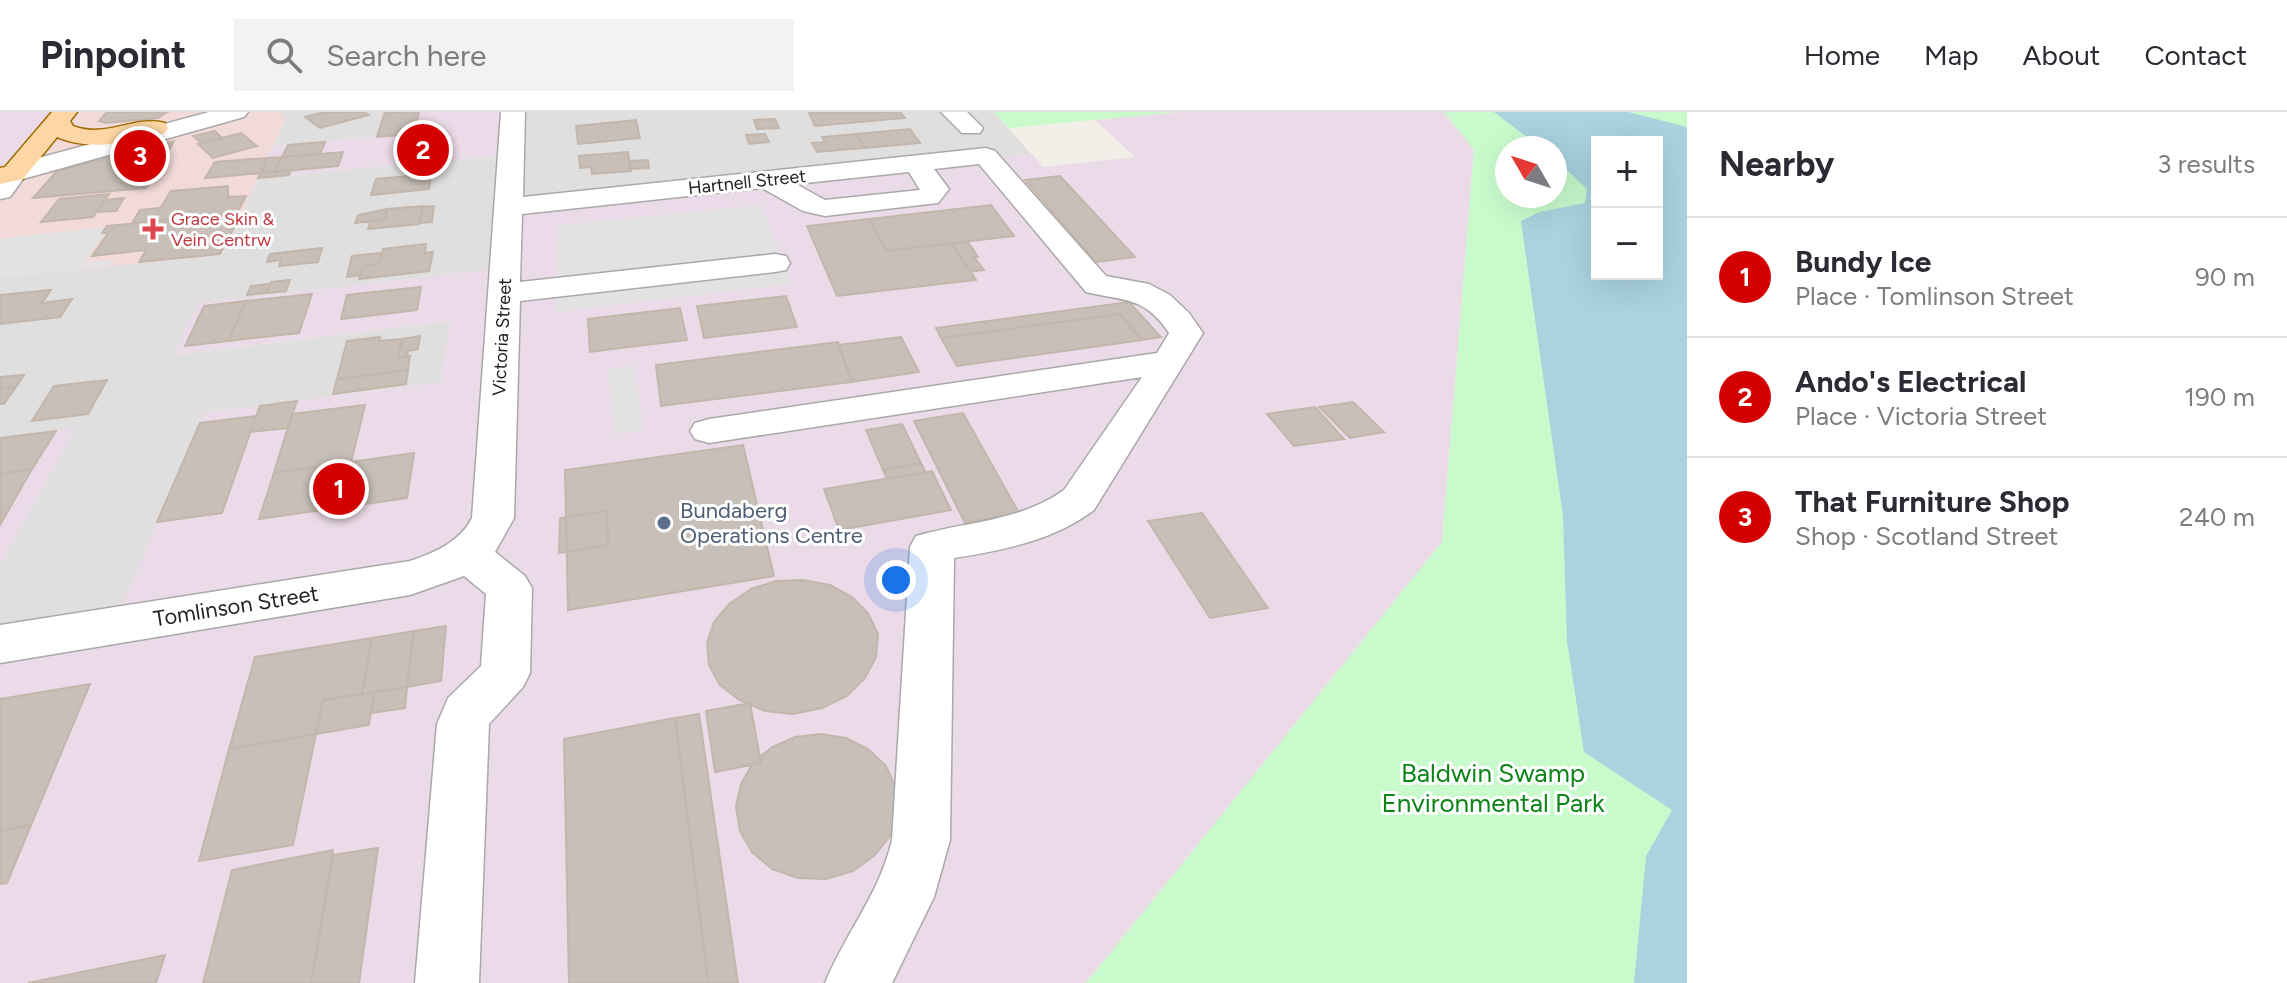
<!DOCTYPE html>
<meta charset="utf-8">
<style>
body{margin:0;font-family:Figtree,sans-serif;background:#f2f2f3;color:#2b2b33}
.controls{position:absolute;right:24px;top:24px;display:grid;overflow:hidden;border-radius:0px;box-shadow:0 8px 32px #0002}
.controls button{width:72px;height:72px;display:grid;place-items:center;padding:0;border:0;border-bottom:2px solid #e1e1e2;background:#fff;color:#2b2b33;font:40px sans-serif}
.compass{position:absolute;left:1495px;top:24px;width:72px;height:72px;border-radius:50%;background:#fff;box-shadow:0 8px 32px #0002;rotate:309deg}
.you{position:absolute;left:896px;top:468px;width:28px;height:28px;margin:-20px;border:6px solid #fff;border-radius:50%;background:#1a73e8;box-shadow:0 0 0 12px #1a73e833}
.badge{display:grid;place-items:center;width:52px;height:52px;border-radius:50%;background:#d40000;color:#fff;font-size:26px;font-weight:700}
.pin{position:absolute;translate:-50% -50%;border:4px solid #fff;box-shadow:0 2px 8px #0006}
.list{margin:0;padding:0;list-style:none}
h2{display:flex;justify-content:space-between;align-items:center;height:104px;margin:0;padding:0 32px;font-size:34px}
h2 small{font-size:26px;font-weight:400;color:#7c7c81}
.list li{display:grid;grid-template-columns:52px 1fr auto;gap:24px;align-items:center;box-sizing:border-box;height:120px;padding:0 32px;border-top:2px solid #e1e1e2}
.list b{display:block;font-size:30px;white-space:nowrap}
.list p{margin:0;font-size:26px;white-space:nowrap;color:#7c7c81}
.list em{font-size:26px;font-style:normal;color:#7c7c81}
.icon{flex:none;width:44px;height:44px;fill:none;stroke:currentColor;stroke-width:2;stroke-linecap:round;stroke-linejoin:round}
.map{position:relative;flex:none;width:1687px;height:871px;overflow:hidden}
header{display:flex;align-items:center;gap:48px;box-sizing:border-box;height:112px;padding:0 40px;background:#fff;border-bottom:2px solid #e1e1e2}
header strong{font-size:38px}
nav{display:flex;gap:44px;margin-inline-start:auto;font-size:28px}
.search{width:560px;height:72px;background:#f2f2f3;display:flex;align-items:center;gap:20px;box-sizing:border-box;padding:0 28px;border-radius:0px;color:#7c7c81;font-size:30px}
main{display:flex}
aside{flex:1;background:#fff}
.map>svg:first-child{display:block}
.residential{fill:#e0dfdf}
.commercial{fill:#f2dad9}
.industrial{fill:#ebdbe8}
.park{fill:#c8facc;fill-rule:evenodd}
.parking{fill:#e2e2e2}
.water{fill:#aad3df;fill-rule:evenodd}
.building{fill:#c7bfb8;stroke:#c4b6ab;stroke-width:2}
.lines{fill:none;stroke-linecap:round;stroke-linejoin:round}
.minor-casing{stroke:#a9a9a9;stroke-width:3}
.major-casing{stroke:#a06b00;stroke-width:3}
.minor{fill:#fff;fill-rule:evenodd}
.major{fill:#fcd6a4;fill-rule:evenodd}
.health-dot{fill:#e0444e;stroke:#fff;stroke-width:3}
.service-dot{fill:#5c6f8a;stroke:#fff;stroke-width:3}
.labels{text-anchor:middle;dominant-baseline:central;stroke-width:6;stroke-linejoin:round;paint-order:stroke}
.far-street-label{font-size:18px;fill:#222;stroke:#fff}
.far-health-label{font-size:18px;fill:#be3a42;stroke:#fff;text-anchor:start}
.service-label{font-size:22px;fill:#4e5e75;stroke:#fff;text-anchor:start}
.street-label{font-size:22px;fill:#222;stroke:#fff}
.near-park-label{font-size:26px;fill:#0c8416;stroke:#fff}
</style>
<header>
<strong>Pinpoint</strong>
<div class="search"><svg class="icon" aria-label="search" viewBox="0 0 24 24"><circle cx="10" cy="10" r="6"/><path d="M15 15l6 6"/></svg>Search here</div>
<nav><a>Home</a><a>Map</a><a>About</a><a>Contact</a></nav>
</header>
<main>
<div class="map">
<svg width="1687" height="871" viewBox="0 0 1687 871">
<rect width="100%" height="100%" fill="#f2efe9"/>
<path class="residential" d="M279,0H385L377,25L273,34L286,7Z
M515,0H994L1032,43L507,156L174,243L450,209L442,270L205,301L113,516L0,535V452L75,317L0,326V165L222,143L258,66L512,42Z"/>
<path class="commercial" d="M53,0H279L286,6L222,143L0,165V57Z"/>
<path class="industrial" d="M0,0H53L0,57Z
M385,0H515L513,42L258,66L273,34L377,25Z
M1179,0H1444L1474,38L1442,430L1086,871H0V535L113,516L204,301L442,270L450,209L173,243L198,191L506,156L510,95L1032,42L1043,55L1135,45L1095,8Z
M76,316L0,452V326Z"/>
<path class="park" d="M994,0H1179L1009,16Z
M1444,0H1687V871H1086L1442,430L1474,38ZM1597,30H1657V162H1597ZM1507,36H1555V84H1507Z"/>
<path class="parking" d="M761,93L792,172L556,200L558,113Z
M108,115L84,150L114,148L110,153L0,165V129L3,126Z
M635,254L643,318L614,322L608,257Z"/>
<path class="water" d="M1494,0H1628L1687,15V871H1634L1646,744L1672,698L1584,640L1567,529L1563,404L1521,109L1540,100L1585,91L1587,77L1555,47V36H1541ZM1597,30H1657V162H1597Z"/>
<path class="building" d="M107,0H167L158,6L106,11L99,9Z
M325,0H364L369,3L320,16L305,5Z
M385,0H419L414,22L377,25Z
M900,0L905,6L815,14L809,1Z
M775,7L779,16L757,17L754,8Z
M636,8L640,26L578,32L576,14Z
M910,17L920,31L865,36L856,22Z
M215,19L222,26L201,31L193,24Z
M241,21L257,34L213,46L198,32Z
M765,22L769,30L749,32L746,23Z
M856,22L865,36L817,40L812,31L825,30L822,25Z
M447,28L444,43L399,47L403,32Z
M174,29L146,76L33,86L57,59Z
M325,30L320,42L282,45L288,33Z
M343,40L338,54L274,60L282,45Z
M628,40L631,59L592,62L591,55L580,56L579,44Z
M282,45L274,60L261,61L267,46Z
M267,46L261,61L205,66L215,50Z
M648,48L649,56L630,57L629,49Z
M291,58L289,63L258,66L261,61Z
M431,62L429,77L371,83L376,67Z
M1060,64L1135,145L1096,150L1025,68Z
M228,74V85L246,84L237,101L152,109L171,79Z
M109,82L93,105L41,110L59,87Z
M124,86L116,99L96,100L105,88Z
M991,93L1014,124L887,139L869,107Z
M423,94L419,112L368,117L371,108L385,107L387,97Z
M434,94L432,110L420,111L423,95Z
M160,96L152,109L132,111L140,98Z
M387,97L385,107L355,111L358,103Z
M241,102L220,142L139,150L146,138L92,144L108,121H102L107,114Z
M869,107L887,139L951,131L976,168L837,184L807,114Z
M968,130L978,145H974L984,158L970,160L951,131Z
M426,132L425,141L433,140L429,159L359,167L363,154L379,152L383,137Z
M322,136L318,150L279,154L281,148L267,150L270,142Z
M382,141L379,152L363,154L360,163L347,165L352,144Z
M290,168L286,179L266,181L271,170Z
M270,172L266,181L247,183L251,174Z
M421,175L417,198L341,207L347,183Z
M51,178L42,191L72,187L60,205L0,212V183Z
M312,182L299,221L228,229L246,189Z
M786,184L797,215L704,226L697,194Z
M246,189L228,229L185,234L204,194Z
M1129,190L1161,225L1142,228L1120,202L941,226L936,216Z
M680,196L687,228L590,240L588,207Z
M1120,202L1142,228L957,254L941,226Z
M420,224L418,237L408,239L407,245L398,246L402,227Z
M380,225L379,229L402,227L398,246L410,244L408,258L337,267L347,229Z
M901,225L919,260L852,270L838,233Z
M838,230L852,270L661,294L656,253Z
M408,258L406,272L333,282L337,267Z
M24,263L16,275L0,277V265Z
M107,268L88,302L32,309L54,274Z
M16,275L4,292H0V277Z
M297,289L288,316L250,320L260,294Z
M1353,290L1384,320L1350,326L1319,295Z
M365,293L351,350L274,361L292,302Z
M1315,295L1344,327L1294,334L1267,302Z
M963,301L1019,401L965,411L914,309Z
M256,304L222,401L157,410L200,311Z
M902,312L921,351L883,358L866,318Z
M56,319L32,357L0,362V326Z
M743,333L774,464L568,498L565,358Z
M414,341L407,386L259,407L274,361Z
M921,351L926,361L887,367L883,358Z
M32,357L0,413V362Z
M932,359L951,398L839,418L824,377Z
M607,399L608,433L559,441L560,406Z
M1202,401L1268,496L1210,506L1148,409Z
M803,468L830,473L852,485L868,501L878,522L876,545L865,566L847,584L822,596L793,602L765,599L739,588L720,573L709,553L707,531L714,510L729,492L751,477L776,469Z
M446,514L441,569L407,575L414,519Z
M414,519L407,575L362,582L372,526Z
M372,526L362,582L323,588L316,622L229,637L255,545Z
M90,572L31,713L0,719V587Z
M407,575L405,596L371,601L374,580Z
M374,580L369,613L316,622L323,588Z
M750,591L761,651L715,660L706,599Z
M699,602L738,871H708L675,606Z
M675,606L708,871H569L564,627Z
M316,622L293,733L199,749L229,637Z
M821,622L846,626L868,637L886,654L896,676L897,701L890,724L874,744L853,759L826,767L798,766L772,757L752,740L740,719L736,695L741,672L753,651L772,635L795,625Z
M31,713L7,771L0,772V719Z
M378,736L359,871H311L333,743Z
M333,738L311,871H203L232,758Z
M165,843L156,871H28Z"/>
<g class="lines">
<g class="minor-casing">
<path id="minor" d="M209,0H248L244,5L23,67L10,85L0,87V61L5,55Z
M501,0H525L523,85L986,36L995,39L1106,164L1149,172L1170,183L1189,201L1203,221L1094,398C1053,429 1003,438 954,446L950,728L934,785L892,871H825C846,820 879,783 892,728L910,435L916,424C968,409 1019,410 1064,378L1142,265L709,331L695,327L690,319L695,311L709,307L1157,241L1169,221C1145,184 1123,189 1086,180L979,52L934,57L949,77L938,91L825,104L803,99L762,76L522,102L520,170L775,142L786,144L790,151L786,158L775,160L520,189L514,406L495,440L525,464L532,476L530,561L523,575L489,612L479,871H415L437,612L448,586L481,554L486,482L464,464L410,483L0,551V513L410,449C434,441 460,430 472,406ZM909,60L920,78L825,88L796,72Z
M941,0H967L983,16L980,21H962Z"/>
</g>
<g class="major-casing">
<path id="major" d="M52,0H77L70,9L73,14C104,27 135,3 165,11L168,16L165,21C129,30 93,40 57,25L23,67L0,72V56L5,55Z"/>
</g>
<use href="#minor" class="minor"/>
<use href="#major" class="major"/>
</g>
<path class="health-dot" d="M149 105h8v8h8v8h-8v8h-8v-8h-8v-8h8z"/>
<circle class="service-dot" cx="664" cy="411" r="8"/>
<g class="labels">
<g class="far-street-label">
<text transform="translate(747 70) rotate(-6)">Hartnell Street</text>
<text transform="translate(502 225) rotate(-87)">Victoria Street</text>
</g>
<g class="far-health-label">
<text x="171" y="107">Grace Skin &amp;<tspan x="171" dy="21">Vein Centrw</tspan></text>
</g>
<g class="service-label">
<text x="680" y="398">Bundaberg<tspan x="680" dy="25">Operations Centre</tspan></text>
</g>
<g class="street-label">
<text transform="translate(236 494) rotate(-9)">Tomlinson Street</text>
</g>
<g class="near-park-label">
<text x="1493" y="661">Baldwin Swamp<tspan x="1493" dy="30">Environmental Park</tspan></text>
</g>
</g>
</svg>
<div class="controls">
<button>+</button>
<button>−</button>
</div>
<svg class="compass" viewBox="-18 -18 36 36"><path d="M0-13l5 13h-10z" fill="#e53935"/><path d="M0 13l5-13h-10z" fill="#7c7c81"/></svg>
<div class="you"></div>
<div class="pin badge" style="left:339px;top:377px">1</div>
<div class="pin badge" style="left:423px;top:38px">2</div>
<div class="pin badge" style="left:140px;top:44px">3</div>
</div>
<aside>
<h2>Nearby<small>3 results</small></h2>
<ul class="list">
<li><span class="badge">1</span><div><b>Bundy Ice</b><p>Place · Tomlinson Street</p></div><em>90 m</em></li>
<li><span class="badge">2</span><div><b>Ando's Electrical</b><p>Place · Victoria Street</p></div><em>190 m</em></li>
<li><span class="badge">3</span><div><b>That Furniture Shop</b><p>Shop · Scotland Street</p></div><em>240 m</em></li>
</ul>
</aside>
</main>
